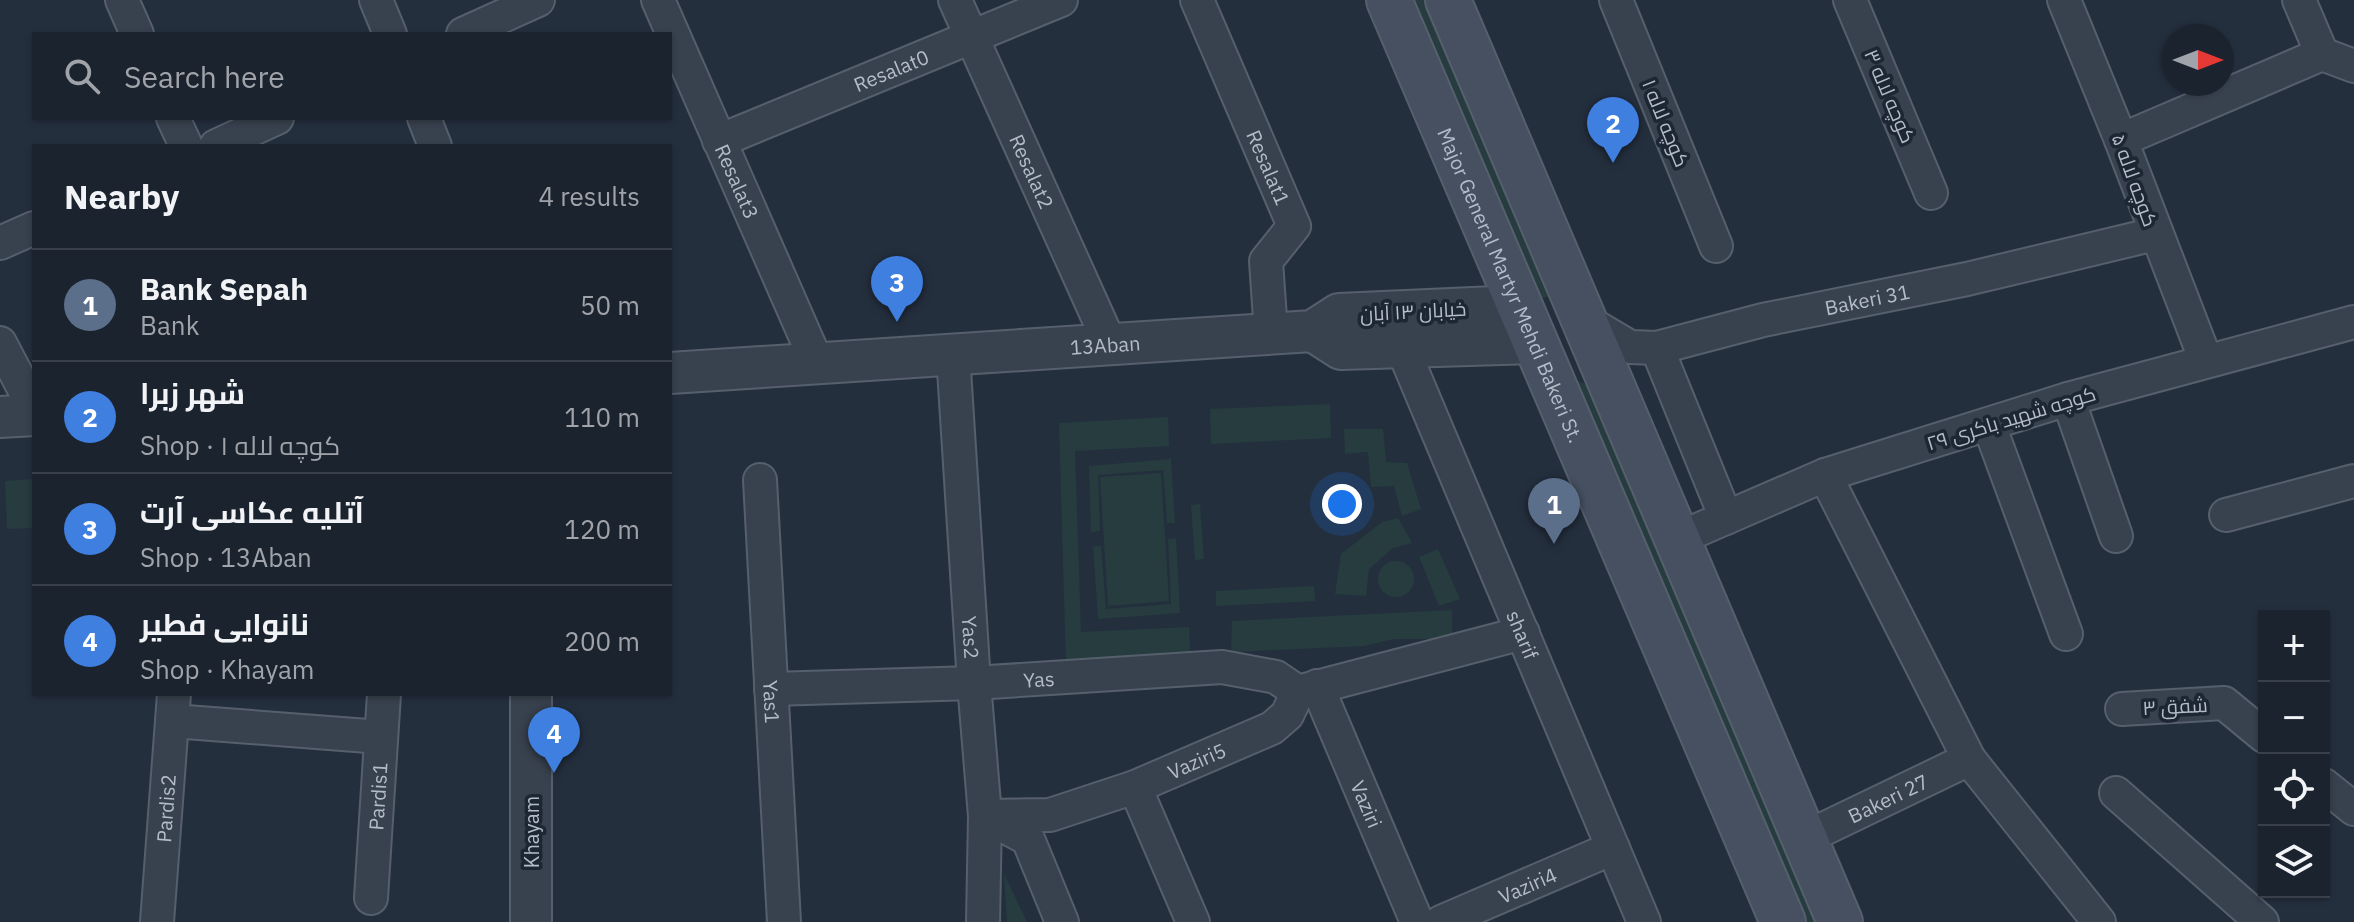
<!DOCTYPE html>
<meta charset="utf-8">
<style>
body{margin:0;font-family:"IBM Plex Sans",Cairo,sans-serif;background:#242b36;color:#f1f3f6}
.controls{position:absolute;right:24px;bottom:24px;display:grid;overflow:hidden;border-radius:0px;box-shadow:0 2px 6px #0004}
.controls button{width:72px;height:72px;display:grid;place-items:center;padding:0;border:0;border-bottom:2px solid #39404a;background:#1b232e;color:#f1f3f6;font:40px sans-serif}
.compass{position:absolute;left:2162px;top:24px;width:72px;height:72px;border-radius:50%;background:#1b232e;box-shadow:0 2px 6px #0004;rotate:90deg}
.you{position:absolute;left:1342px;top:504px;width:28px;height:28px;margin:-20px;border:6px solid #fff;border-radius:50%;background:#1a73e8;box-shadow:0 0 0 12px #1a73e833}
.badge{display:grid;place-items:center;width:52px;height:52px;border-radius:50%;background:#ea580c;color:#fff;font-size:26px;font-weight:700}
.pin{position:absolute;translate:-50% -66px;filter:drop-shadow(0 2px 4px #0008)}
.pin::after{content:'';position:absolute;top:42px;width:28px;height:24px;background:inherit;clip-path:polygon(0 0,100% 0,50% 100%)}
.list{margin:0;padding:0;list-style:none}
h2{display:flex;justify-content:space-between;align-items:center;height:104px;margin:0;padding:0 32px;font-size:34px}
h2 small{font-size:26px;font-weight:400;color:#a0a4aa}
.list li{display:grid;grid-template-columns:52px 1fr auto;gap:24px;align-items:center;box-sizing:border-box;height:112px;padding:0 32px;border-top:2px solid #39404a}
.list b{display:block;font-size:30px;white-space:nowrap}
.list p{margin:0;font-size:26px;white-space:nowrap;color:#a0a4aa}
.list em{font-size:26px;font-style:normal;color:#a0a4aa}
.icon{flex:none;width:44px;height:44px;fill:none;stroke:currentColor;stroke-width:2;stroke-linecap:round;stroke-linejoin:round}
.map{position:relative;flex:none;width:2354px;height:922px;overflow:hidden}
.search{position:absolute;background:#1b232e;box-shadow:0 2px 6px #0004;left:32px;top:32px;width:640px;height:88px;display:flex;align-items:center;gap:20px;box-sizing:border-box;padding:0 28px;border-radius:0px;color:#a0a4aa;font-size:30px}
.panel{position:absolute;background:#1b232e;box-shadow:0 2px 6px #0004;left:32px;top:144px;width:640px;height:552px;border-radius:0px}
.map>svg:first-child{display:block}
.green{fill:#263c3f}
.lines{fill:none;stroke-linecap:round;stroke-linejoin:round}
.minor-casing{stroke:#565f6c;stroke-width:36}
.tertiary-casing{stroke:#565f6c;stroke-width:44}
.secondary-casing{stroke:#565f6c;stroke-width:48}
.minor{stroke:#38414e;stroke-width:32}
.tertiary{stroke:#38414e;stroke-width:40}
.secondary{stroke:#465061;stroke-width:44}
.labels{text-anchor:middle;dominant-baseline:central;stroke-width:7;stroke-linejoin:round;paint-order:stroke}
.street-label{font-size:20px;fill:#b4bcc9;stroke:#1d2633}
</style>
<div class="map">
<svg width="2354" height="922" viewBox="0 0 2354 922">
<rect width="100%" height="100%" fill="#242f3e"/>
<path class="green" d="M1407,0H1425L1486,146L1551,284L1549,296L1542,299L1533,292Z
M1578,381L1590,386L1819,922H1801L1572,388Z
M1330,404L1331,438L1211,444L1210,409Z
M1168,417L1169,446L1075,451L1081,632L1189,627L1191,660L1066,665L1059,423Z
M1344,429H1383L1386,462L1407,463L1421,509L1402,516L1394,486L1371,487L1368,452L1345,454Z
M1171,459L1175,523H1167L1163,470L1098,475L1100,531L1091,532L1089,466Z
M1161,473L1169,601L1108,606L1100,477Z
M34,479V528L7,529L5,481Z
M1200,504L1204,559L1195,560L1191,505Z
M1398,518L1412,543L1393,548L1369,569L1366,596L1335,594L1341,554L1382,522Z
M1176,538L1180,613L1098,619L1093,546H1101L1106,609L1171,604L1168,539Z
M1438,549L1460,599L1439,606L1419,557Z
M1378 579a18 18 0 1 1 36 0a18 18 0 1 1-36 0Z
M1314,586L1315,601L1216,606V591Z
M1452,610V639H1394L1364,646L1231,652L1232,621Z
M1004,874L1027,922H1007Z"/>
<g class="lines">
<g class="minor-casing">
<g id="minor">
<path d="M122,0L137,34"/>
<path d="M376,0L390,34"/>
<path id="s1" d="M658,0L817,363"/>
<path id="s2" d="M955,0L1110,344"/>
<path id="s3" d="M1197,0L1294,226L1266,261L1271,333"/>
<path d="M1616,0L1716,246"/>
<path d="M1850,0L1931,193"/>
<path d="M2064,0L2121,140L2206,361"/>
<path d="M2299,0L2322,54L2354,66"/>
<path d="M463,34L538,0"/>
<path d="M173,118L186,146"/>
<path d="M424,118L435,146"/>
<path d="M2121,140L2322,54"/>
<path id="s4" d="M719,141L1061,0"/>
<path d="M216,146L277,118"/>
<path d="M0,243L34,228"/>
<path id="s5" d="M1586,321L1630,347L1657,348L1763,320L1967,279L2155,234"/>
<path d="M0,343L34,408"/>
<path id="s6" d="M1402,347L1644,922"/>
<path d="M1657,348L1726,518"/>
<path id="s7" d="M953,354L974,683L985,816L983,922"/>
<path d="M2068,399L2116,536"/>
<path d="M1989,425L2066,634"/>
<path d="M1825,475L1969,759L2099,922"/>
<path id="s8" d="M760,480L784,922"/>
<path d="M2226,515L2354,481"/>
<path d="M1677,539L1825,475L2068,399L2354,322"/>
<path id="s9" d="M1317,686L1417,922"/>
<path id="s10" d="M771,689L974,683L1222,667L1276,677L1298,692"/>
<path d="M2122,709L2224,703L2264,736"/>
<path d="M173,721L381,737"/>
<path d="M2324,785L2354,809"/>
<path d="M1135,787L1193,922"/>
<path d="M2116,793L2262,922"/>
<path id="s11" d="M1805,838L1969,759"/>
<path id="s12" d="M371,898L384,694"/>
<path id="s13" d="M157,922L174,694"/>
<path id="s14" d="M1062,922L1028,839L985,816L1050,815L1135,787L1272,728L1287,715L1298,692L1523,633"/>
<path id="s15" d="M1441,922L1613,848"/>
</g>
</g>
<g class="tertiary-casing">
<g id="tertiary">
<path d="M1313,331L1341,349L1535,343"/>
<path id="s16" d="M670,373L1313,331L1339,314L1518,306"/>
<path d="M0,417L34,415"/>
<path d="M531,922V694"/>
</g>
</g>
<g class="secondary-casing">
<g id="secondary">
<path id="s17" d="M1389,0L1783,922"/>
<path d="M1448,0L1840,922"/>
</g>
</g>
<use href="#minor" class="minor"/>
<use href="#tertiary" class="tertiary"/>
<use href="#secondary" class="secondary"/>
</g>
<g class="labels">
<g class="street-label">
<text stroke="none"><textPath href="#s4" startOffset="186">Resalat0</textPath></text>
<text transform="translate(1890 96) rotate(67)">کوچه لاله ۳</text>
<text transform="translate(1666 123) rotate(68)">کوچه لاله ۱</text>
<text stroke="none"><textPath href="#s3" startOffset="182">Resalat1</textPath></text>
<text stroke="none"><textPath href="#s2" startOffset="188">Resalat2</textPath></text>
<text transform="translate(2135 180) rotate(70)">کوچه لاله ۵</text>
<text stroke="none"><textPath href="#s1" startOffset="198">Resalat3</textPath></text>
<text stroke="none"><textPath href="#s17" startOffset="310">Major General Martyr Mehdi Bakeri St.</textPath></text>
<text stroke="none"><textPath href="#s5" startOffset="294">Bakeri 31</textPath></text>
<text transform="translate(1413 311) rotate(-3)">خیابان ۱۳ آبان</text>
<text stroke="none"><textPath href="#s16" startOffset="436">13Aban</textPath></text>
<text transform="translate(2011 418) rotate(-17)">کوچه شهید باکری ۲۹</text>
<text stroke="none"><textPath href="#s6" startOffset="312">sharif</textPath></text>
<text stroke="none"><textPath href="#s7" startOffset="284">Yas2</textPath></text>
<text stroke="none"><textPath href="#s10" startOffset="268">Yas</textPath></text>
<text stroke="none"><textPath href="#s8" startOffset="222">Yas1</textPath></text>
<text transform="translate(2175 706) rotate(-3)">شفق ۳</text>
<text stroke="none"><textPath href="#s14" startOffset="360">Vaziri5</textPath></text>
<text stroke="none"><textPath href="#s12" startOffset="102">Pardis1</textPath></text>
<text stroke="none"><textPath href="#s11" startOffset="92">Bakeri 27</textPath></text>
<text stroke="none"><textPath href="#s9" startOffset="128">Vaziri</textPath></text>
<text stroke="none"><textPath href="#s13" startOffset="114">Pardis2</textPath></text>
<text transform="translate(531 832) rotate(-90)">Khayam</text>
<text stroke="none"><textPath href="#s15" startOffset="94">Vaziri4</textPath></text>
</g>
</g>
</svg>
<div class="controls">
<button>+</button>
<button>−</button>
<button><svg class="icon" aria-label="locate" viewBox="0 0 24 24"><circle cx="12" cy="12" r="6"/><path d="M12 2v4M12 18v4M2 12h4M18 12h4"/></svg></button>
<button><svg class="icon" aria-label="layers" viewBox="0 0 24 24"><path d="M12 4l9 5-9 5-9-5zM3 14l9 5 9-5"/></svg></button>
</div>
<svg class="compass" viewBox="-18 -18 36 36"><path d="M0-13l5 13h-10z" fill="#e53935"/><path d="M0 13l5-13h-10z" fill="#a0a4aa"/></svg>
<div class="you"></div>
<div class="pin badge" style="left:1554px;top:544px;background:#5c6f8a">1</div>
<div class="pin badge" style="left:1613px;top:163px;background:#3f7fe0">2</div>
<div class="pin badge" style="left:897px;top:322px;background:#3f7fe0">3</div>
<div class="pin badge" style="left:554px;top:773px;background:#3f7fe0">4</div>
<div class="search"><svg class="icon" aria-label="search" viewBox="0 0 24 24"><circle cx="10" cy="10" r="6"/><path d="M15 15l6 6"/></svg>Search here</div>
<section class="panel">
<h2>Nearby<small>4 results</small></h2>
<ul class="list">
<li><span class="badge" style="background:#5c6f8a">1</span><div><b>Bank Sepah</b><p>Bank</p></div><em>50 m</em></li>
<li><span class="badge" style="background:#3f7fe0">2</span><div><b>شهر زبرا</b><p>Shop · کوچه لاله ۱</p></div><em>110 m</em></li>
<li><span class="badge" style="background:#3f7fe0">3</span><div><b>آتلیه عکاسی آرت</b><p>Shop · 13Aban</p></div><em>120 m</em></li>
<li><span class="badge" style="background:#3f7fe0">4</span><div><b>نانوایی فطیر</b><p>Shop · Khayam</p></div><em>200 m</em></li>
</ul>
</section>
</div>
